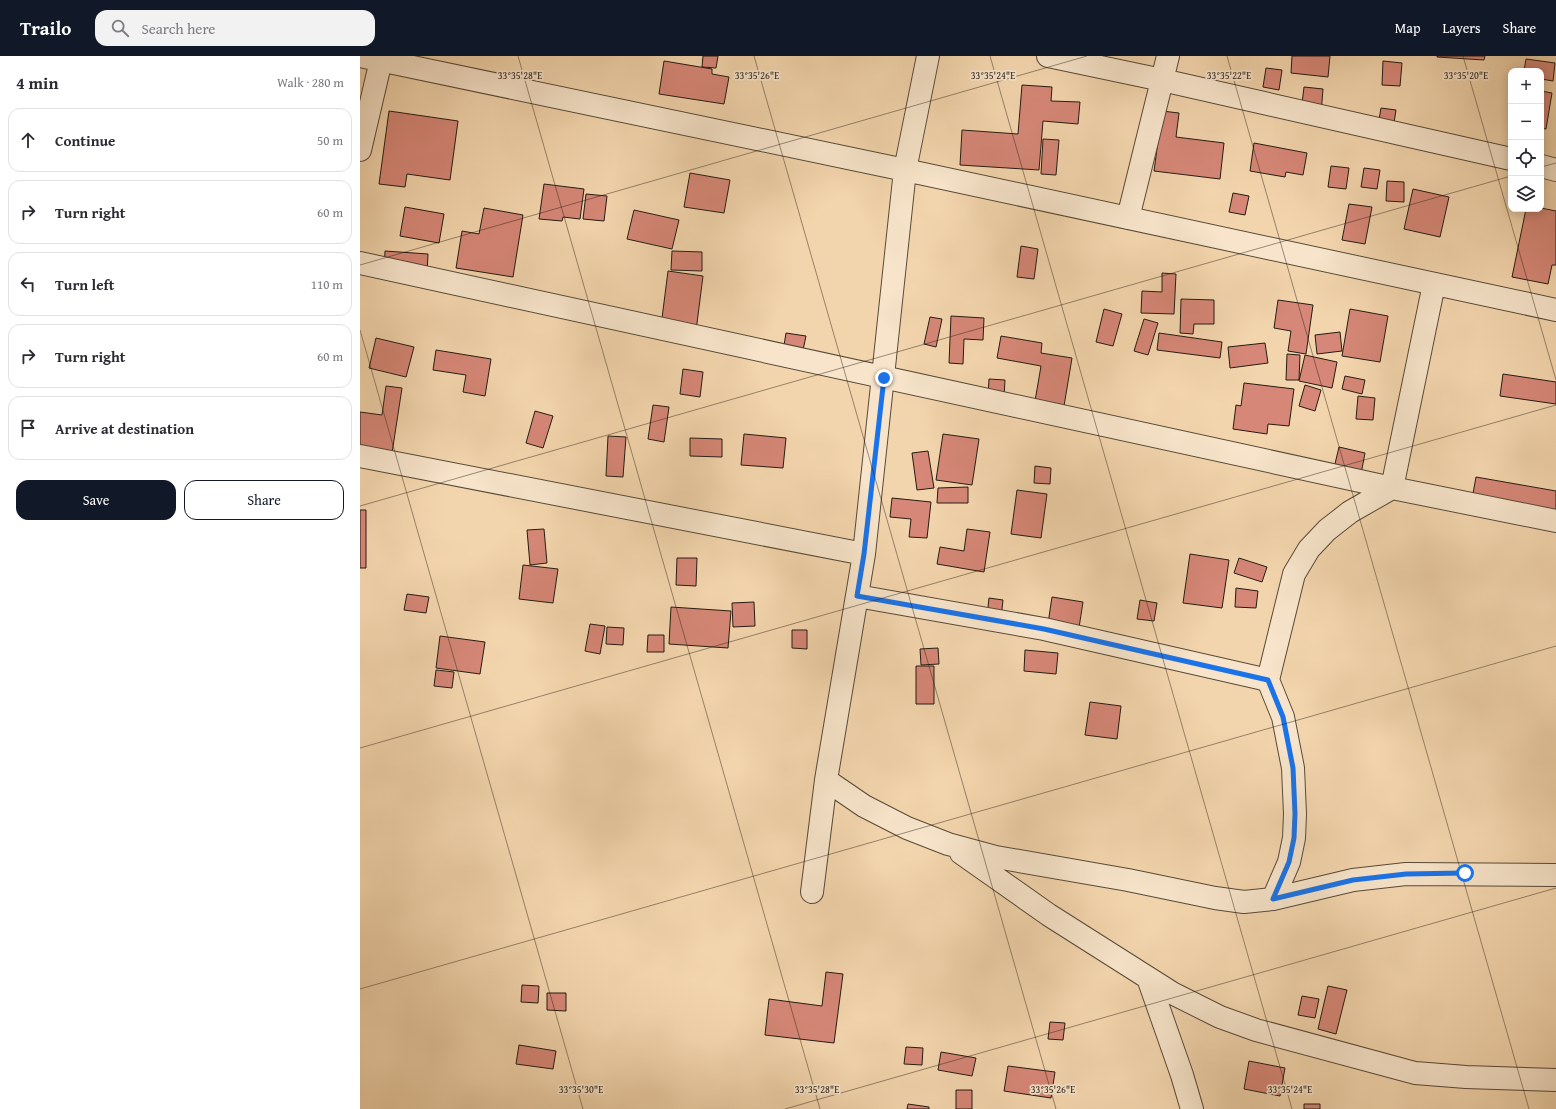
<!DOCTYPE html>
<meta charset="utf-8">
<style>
body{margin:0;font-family:"Gentium Book Plus",serif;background:#f2f2f3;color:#2b2b33}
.controls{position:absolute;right:12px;top:12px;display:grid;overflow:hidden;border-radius:8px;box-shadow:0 2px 10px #0003}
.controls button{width:36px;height:36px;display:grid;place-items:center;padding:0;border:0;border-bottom:1px solid #e1e1e2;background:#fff;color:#2b2b33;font:20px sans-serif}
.stop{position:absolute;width:12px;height:12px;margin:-9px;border:3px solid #1a73e8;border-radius:50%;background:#fff}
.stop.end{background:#1a73e8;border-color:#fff;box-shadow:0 1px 4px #0008}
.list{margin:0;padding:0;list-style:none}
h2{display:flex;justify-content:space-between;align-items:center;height:52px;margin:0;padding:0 16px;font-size:17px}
h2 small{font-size:13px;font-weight:400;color:#7c7c81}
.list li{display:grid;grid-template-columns:26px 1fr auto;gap:12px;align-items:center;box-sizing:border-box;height:64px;margin:0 8px 8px;padding:0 8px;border:1px solid #e1e1e2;border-radius:12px}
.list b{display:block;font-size:15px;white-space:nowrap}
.list em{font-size:13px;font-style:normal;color:#7c7c81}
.actions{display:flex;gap:8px;padding:12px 16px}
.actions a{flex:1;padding:9px 0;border:1px solid #111827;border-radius:12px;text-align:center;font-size:14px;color:#111827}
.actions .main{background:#111827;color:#fff}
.icon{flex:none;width:22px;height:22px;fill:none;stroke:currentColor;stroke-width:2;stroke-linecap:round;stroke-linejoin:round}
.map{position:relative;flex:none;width:1196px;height:1053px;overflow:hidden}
header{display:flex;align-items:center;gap:24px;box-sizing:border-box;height:56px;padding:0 20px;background:#111827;color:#fff}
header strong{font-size:19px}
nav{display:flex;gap:22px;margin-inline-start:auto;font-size:14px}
.search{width:280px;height:36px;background:#f2f2f3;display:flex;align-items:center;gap:10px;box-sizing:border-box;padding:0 14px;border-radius:12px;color:#7c7c81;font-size:15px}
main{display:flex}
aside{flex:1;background:#fff}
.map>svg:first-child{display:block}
.building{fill:#d68777;stroke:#251b12}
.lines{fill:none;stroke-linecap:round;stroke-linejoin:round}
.minor-casing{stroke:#584a39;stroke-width:24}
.minor{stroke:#f7e4ca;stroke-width:22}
.route{stroke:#1a73e8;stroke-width:5}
.ticks{fill:none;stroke:#251b12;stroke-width:1;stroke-opacity:0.45}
.ticks-label{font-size:10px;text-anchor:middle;fill:#251b12;stroke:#f7e4ca;stroke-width:3.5;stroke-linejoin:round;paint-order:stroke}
</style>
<header>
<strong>Trailo</strong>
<div class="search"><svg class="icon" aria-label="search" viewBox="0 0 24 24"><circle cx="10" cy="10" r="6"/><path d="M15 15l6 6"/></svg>Search here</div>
<nav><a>Map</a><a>Layers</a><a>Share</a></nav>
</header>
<main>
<aside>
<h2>4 min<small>Walk · 280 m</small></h2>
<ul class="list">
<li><svg class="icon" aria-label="ahead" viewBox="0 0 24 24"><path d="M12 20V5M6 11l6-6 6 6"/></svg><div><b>Continue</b></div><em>50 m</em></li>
<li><svg class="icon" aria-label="right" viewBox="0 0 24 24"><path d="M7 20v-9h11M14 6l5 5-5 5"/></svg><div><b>Turn right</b></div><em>60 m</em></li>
<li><svg class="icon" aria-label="left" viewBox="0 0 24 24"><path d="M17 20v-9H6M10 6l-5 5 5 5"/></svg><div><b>Turn left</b></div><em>110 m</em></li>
<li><svg class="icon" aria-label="right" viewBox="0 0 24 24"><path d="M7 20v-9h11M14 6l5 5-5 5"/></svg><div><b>Turn right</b></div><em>60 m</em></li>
<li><svg class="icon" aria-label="arrive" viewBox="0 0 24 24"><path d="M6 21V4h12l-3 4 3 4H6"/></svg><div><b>Arrive at destination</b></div></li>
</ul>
<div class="actions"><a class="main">Save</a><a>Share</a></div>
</aside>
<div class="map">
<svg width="1196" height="1053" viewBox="0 0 1196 1053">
<rect width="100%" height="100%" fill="#f3d5ad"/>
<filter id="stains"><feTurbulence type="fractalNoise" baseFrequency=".005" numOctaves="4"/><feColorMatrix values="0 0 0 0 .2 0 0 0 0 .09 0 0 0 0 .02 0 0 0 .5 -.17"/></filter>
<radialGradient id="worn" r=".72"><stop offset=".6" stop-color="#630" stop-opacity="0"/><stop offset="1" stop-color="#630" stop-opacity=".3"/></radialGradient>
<path class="building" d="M343,0H358L356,12L342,11Z
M932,0H970L968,21L931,17Z
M1077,0H1125L1124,4L1077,1Z
M1166,3L1195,7L1193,25L1181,23V15H1164Z
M304,5L352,13V18L369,21L364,48L299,38Z
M1023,5L1042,7L1040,30L1022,29Z
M906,12L922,14L919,34L903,31Z
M662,29L692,31L691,45L720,46L718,68L683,65L679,114L600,109L602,74L658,78Z
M944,31L963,33L961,58L941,56Z
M1181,35L1192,37L1186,73L1181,72Z
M1021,52L1036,54L1033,73L1018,70Z
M29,55L98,65L90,124L47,118L45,131L19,128Z
M802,55L819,57L816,81L864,87L860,123L794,115Z
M683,83L699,84L696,119L681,118Z
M894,87L947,97L943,119L926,116L925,121L890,115Z
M971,110L989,112L986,133L968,131Z
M1004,112L1020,114L1017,133L1001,131Z
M330,117L370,124L364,157L324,151Z
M1027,125L1044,126V146L1026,145Z
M184,128L224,133L220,163L203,161L202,165L179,163Z
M1053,133L1089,141L1080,181L1044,173Z
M873,137L889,140L885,159L869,156Z
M226,138L247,140L244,165L223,163Z
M989,148L1012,151L1005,188L982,184Z
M45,151L84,158L79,187L40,180Z
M124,152L163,159L153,221L96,212L102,175L119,178Z
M1181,152L1196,155V209H1192L1188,228L1152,221L1166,153H1181Z
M274,154L319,164L312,193L267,183Z
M661,190L678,193L674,223L657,221Z
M25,195L68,198L67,218L24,215Z
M312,195L342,196V215L311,214Z
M308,215L343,220L336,275L301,270Z
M802,217L816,218L814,258L781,257L782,235L802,236Z
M821,243L854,244V268H834L833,278L820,277Z
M918,244L953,249L946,298L928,295L931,275L914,272Z
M744,253L762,258L753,290L736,286Z
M990,253L1028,260L1020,306L982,300Z
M591,260L624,262L623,284L604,283L603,308L589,307Z
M570,261L582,263L576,291L564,288Z
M784,263L798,267L788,299L774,295Z
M980,276L982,295L957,298L955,279Z
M426,277L446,280L442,299L423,296Z
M799,277L862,286L860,302L797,294Z
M641,280L682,287L681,297L712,302L704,350L675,345L681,310L637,302Z
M16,282L54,291L46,321L9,312Z
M905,287L908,307L870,312L868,291Z
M76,294L131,303L125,340L103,336L106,319L73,314Z
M927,298L940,299L939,324H926Z
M945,299L977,306L972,332L939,325Z
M323,313L343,316L340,341L320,338Z
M1143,318L1196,326V348L1140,340Z
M985,320L1005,324L1002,338L982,333Z
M629,323L645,324L644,341L628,340Z
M884,327L934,333L929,370L908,368L907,378L873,373L876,349L881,350Z
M945,329L961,334L955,355L939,350Z
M26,330L42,332L32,397L0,392V356L22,359Z
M998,340L1015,342L1013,364L996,363Z
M293,349L309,351L304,386L288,383Z
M175,355L193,360L183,392L166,387Z
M384,378L426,382L423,412L381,409Z
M583,378L619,383L612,429L576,424Z
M248,380L266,381L263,421L246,420Z
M330,382L362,383V401L330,400Z
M979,391L1005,397L1001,418L974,412Z
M568,395L574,432L557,434L552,397Z
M675,410L691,412L690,428L674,427Z
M1116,421L1196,435V457L1112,443Z
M608,431V447H577L578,432Z
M657,434L687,438L681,482L651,478Z
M532,442L571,446L567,482L549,481L551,463L530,461Z
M0,454H6V512H0Z
M184,473L187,507L170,509L167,474Z
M607,473L630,476L624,516L577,508L580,491L604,495Z
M830,498L869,504L862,552L823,547Z
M317,502H337L336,530L316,529Z
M879,502L907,511L902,526L874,517Z
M163,509L198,513L193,547L159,543Z
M876,532L898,535L896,552L875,551Z
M47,538L69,541L66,557L44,554Z
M692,541L723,546L718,578L687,574Z
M629,542L643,544L641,562L627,560Z
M780,544L797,547L794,565L777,563Z
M394,546L395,570L373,571L372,547Z
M311,551L371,555L368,592L309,588Z
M230,568L245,570L240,598L225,595Z
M247,571L264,572L263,589L246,588Z
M432,574H447V593L432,592Z
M288,579H304V596H287Z
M80,580L125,586L120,618L76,612Z
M578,592L579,608L561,609L560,593Z
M665,594L698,597L696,618L664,615Z
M556,610H574V648H556Z
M76,614L94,616L92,632L74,630Z
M730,646L761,650L757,683L725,679Z
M466,916L483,918L474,987L405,979L409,943L462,950Z
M162,929L179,930L178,947L161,946Z
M968,930L987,934L976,978L958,973Z
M187,937H206V955L187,954Z
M942,940L959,943L955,962L938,959Z
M690,966L705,967L703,984L688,983Z
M159,989L196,995L193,1013L156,1008Z
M546,991L563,992L562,1009L544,1008Z
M581,996L616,1002L612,1020L578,1014Z
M889,1005L925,1012L920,1040L884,1033Z
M648,1010L695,1016L691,1042L644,1035Z
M596,1034H612V1053H596Z
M548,1048L569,1051V1053H547Z
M944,1048H960V1053H944Z"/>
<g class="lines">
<g class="minor-casing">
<path id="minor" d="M0,0L545,114L1196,254
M688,0L802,24L1151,103
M0,94L22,0
M1181,110L1196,114
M768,162L808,0
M0,207L1032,432L1196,465
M0,400L504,498
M497,540L684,573L908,624
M466,724L504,750L547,772L588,788L636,801L768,824L855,842L884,846L913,843L993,824L1046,818L1196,819
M601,797L689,859L812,937L860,961L896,974L1055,1017L1106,1021L1196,1024
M452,836L466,724L504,498L545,114L568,0
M913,843L929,806L934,782L935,758L933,712L923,661L908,624L934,518L949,493L967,474L990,456L1032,432L1074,228
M788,922L822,1019L832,1053"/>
</g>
<use href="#minor" class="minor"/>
</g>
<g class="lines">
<path class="route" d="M524,322L504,498L497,540L684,573L908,624L923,661L933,712L935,758L934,782L929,806L913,843L993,824L1046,818L1105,817"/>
</g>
<path class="ticks" d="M158,0L460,1053M394,0L696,1053M630,0L932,1053M867,0L1169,1053M1103,0L1196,324M1181,111L1196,107M0,209L727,0M0,274L223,1053M0,450L1151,120M0,692L1196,349M0,933L1196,590M425,1053L1196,832"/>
<g class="ticks-label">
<text x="160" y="23">33°35'28"E</text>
<text x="397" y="23">33°35'26"E</text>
<text x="633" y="23">33°35'24"E</text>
<text x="869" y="23">33°35'22"E</text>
<text x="1106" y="23">33°35'20"E</text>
<text x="221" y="1037">33°35'30"E</text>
<text x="457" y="1037">33°35'28"E</text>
<text x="693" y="1037">33°35'26"E</text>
<text x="930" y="1037">33°35'24"E</text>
</g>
<rect width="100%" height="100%" filter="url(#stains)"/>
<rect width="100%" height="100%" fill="url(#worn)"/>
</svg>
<div class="controls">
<button>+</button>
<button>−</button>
<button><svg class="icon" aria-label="locate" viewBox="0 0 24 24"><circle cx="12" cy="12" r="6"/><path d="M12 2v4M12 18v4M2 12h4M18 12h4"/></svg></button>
<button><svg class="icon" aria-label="layers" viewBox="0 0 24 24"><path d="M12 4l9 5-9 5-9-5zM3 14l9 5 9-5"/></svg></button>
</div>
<div class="stop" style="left:1105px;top:817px"></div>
<div class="stop end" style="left:524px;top:322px"></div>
</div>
</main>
